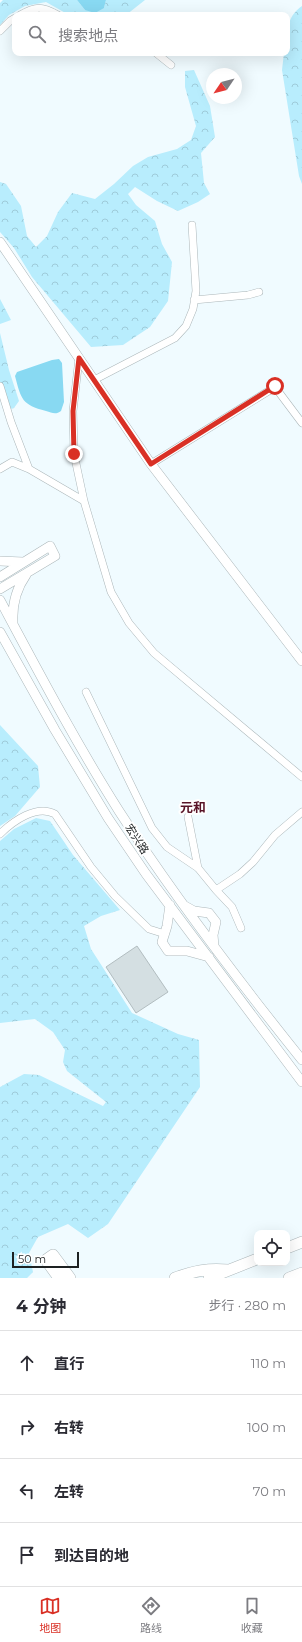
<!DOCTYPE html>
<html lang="zh">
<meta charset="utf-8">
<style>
body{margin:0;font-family:Montserrat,"Noto Sans SC",sans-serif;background:#f2f2f3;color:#2b2b33}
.controls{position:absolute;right:12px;bottom:12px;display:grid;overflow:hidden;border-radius:8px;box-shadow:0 4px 16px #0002}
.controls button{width:36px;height:36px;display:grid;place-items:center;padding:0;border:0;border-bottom:1px solid #e1e1e2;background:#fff;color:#2b2b33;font:20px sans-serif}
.compass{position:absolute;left:206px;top:68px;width:36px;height:36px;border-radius:50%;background:#fff;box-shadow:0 4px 16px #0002;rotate:235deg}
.scale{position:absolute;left:12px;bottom:10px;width:67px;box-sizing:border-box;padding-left:4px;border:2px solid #1d2122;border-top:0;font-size:11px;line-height:14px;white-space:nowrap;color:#1d2122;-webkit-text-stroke:3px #fff;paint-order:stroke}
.stop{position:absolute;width:12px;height:12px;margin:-9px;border:3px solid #d93025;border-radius:50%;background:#fff}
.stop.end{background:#d93025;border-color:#fff;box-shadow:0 1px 4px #0008}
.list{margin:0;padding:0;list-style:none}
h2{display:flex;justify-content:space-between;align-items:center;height:52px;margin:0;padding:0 16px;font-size:17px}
h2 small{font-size:13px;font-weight:400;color:#7c7c81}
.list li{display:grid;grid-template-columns:26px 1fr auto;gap:12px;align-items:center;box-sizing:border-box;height:64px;padding:0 16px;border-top:1px solid #e1e1e2}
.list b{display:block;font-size:15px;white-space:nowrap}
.list em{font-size:13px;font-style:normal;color:#7c7c81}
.icon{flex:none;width:22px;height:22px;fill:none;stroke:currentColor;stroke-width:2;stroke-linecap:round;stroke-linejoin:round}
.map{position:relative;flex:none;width:302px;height:1278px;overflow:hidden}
.search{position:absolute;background:#fff;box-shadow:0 4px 16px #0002;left:12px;right:12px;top:12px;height:44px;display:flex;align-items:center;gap:10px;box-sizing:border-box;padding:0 14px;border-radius:8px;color:#7c7c81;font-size:15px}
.sheet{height:308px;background:#fff}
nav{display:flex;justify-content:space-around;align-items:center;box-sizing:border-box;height:56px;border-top:1px solid #e1e1e2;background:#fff;font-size:11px;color:#7c7c81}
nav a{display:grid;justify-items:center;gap:2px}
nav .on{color:#d93025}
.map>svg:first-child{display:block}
.forest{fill:url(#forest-crowns)}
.water{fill:#88d9f2}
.building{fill:#d4dfe2;stroke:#b2bdc0}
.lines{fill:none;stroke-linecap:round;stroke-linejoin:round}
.minor-casing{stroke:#acb7ba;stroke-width:8}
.tertiary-casing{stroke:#acb7ba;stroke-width:10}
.primary-casing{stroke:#acb7ba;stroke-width:12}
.minor{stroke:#fff;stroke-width:7}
.tertiary{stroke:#fff;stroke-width:9}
.primary{stroke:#fff;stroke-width:11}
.route{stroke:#d93025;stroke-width:5}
.labels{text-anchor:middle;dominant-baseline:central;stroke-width:4;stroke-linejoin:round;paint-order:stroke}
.street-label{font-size:11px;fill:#1d2122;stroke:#fff}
.quarter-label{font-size:13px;font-weight:bold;fill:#591427;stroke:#fff}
</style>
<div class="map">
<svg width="302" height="1278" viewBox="0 0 302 1278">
<defs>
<pattern id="forest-crowns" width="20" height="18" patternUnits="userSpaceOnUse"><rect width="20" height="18" fill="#b8edfd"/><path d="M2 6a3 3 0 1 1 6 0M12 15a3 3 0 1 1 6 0" fill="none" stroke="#9ecbd9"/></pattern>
</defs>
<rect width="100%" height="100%" fill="#f0fbff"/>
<path class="forest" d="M3,0H77L85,10L104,8L106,0H145L126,15H69L46,2L25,6L9,15L0,25V3Z
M302,6V184L299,176L282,70L284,53H287C287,34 285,18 302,6Z
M194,70L210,106L215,137L201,153L204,183L210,194L198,202L178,211L157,201L135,187L128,194L136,205L155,221L162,244L172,262L168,301L150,327L123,345L91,347L32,277L14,248L0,232V182L6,184L21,206L27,236L36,247L47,236L58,212L72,193L95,199L114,184L133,166L148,157L177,149L191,140L196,126L185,87V71Z
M0,299L11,320L0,324Z
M0,333L9,370L19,401L14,408L4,411L0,395Z
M0,725L38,766L40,787L15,816L0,826Z
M36,818L50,821L73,855L120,910L101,916L84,926L91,949L132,1013L178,1034L199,1040L200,1087L108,1224L88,1238L68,1224L38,1237L29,1253L33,1272L27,1278H0V1087L24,1074L39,1075L103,1106L106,1102L67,1071L63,1062L65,1050L53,1032L35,1019L0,1023V841L14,829Z"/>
<path class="water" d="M77,0H106L104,8L95,13L85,10Z
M59,359L62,363L64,402L61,411C56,415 52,413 46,411C22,405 21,399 15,376L17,372L52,360Z"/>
<path class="building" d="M137,946L168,992L136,1013L106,967Z"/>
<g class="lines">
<g class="minor-casing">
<path id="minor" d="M20,15C36,6 42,6 58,15
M0,31L10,21L15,18
M156,53L171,65
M194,300L248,295L259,292
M79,358L73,411L74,454L84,501L111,592L129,623L154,653L302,777
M94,380L175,338L186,326L193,309L196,291L192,225
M0,386L11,422L29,469L84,501
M151,464L275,387L302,423
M0,469L12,462L29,469
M86,692L152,828L167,847L198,868L216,890L240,874L253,862L275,835L302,812
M188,817L198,868
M0,834C13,821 37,804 55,814L91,867L115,896L149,929L165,934
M216,890L232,907L241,928"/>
</g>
<g class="tertiary-casing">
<path id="tertiary" d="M0,242L151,464L302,661
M0,561L23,562
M0,577L50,546L55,556L0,589
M0,600C38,671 76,743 119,811C175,898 238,980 302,1060
M13,623C12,605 16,589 26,575
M0,632L55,730L108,818L146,874L302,1082
M170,905L167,926L162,942L168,951H187L209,957
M185,906L194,911L209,913L216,922L213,935L214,946"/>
</g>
<g class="primary-casing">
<path id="primary" d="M287,1248L302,1242
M59,1278L46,1260L53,1255L70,1278
M175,1278C194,1271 208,1268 228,1270
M209,1278L257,1259
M289,1278L302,1273"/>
</g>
<use href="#minor" class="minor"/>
<use href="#tertiary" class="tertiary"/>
<use href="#primary" class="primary"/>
</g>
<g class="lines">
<path class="route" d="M74,454L73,411L79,358L151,464L275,386"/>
</g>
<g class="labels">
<g class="street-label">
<text transform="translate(137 839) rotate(57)">宏兴路</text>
</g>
<g class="quarter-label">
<text x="193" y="807">元和</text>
</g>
</g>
</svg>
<div class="controls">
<button><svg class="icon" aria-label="locate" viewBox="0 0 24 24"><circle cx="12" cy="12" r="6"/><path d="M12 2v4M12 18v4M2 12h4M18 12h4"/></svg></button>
</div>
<svg class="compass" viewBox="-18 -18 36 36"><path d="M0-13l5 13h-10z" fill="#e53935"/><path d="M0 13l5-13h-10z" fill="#7c7c81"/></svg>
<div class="scale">50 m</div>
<div class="stop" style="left:275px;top:386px"></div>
<div class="stop end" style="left:74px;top:454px"></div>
<div class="search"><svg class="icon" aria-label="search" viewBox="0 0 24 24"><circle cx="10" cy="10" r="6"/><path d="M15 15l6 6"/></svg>搜索地点</div>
</div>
<section class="sheet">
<h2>4 分钟<small>步行 · 280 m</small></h2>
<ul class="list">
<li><svg class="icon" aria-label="ahead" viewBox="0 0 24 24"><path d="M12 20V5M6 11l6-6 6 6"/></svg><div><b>直行</b></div><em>110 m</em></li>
<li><svg class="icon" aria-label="right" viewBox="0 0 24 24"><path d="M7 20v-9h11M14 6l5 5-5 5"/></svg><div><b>右转</b></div><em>100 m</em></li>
<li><svg class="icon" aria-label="left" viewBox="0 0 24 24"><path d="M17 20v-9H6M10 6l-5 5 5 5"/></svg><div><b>左转</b></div><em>70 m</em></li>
<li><svg class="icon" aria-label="arrive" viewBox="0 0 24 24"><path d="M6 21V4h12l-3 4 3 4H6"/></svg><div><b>到达目的地</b></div></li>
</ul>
</section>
<nav>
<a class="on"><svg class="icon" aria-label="map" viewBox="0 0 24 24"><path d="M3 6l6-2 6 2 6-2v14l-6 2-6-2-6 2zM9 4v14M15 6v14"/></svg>地图</a>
<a><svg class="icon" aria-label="directions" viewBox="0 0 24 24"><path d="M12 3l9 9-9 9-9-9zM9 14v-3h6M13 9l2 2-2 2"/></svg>路线</a>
<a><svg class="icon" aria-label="saved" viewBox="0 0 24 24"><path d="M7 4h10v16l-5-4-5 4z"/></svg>收藏</a>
</nav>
